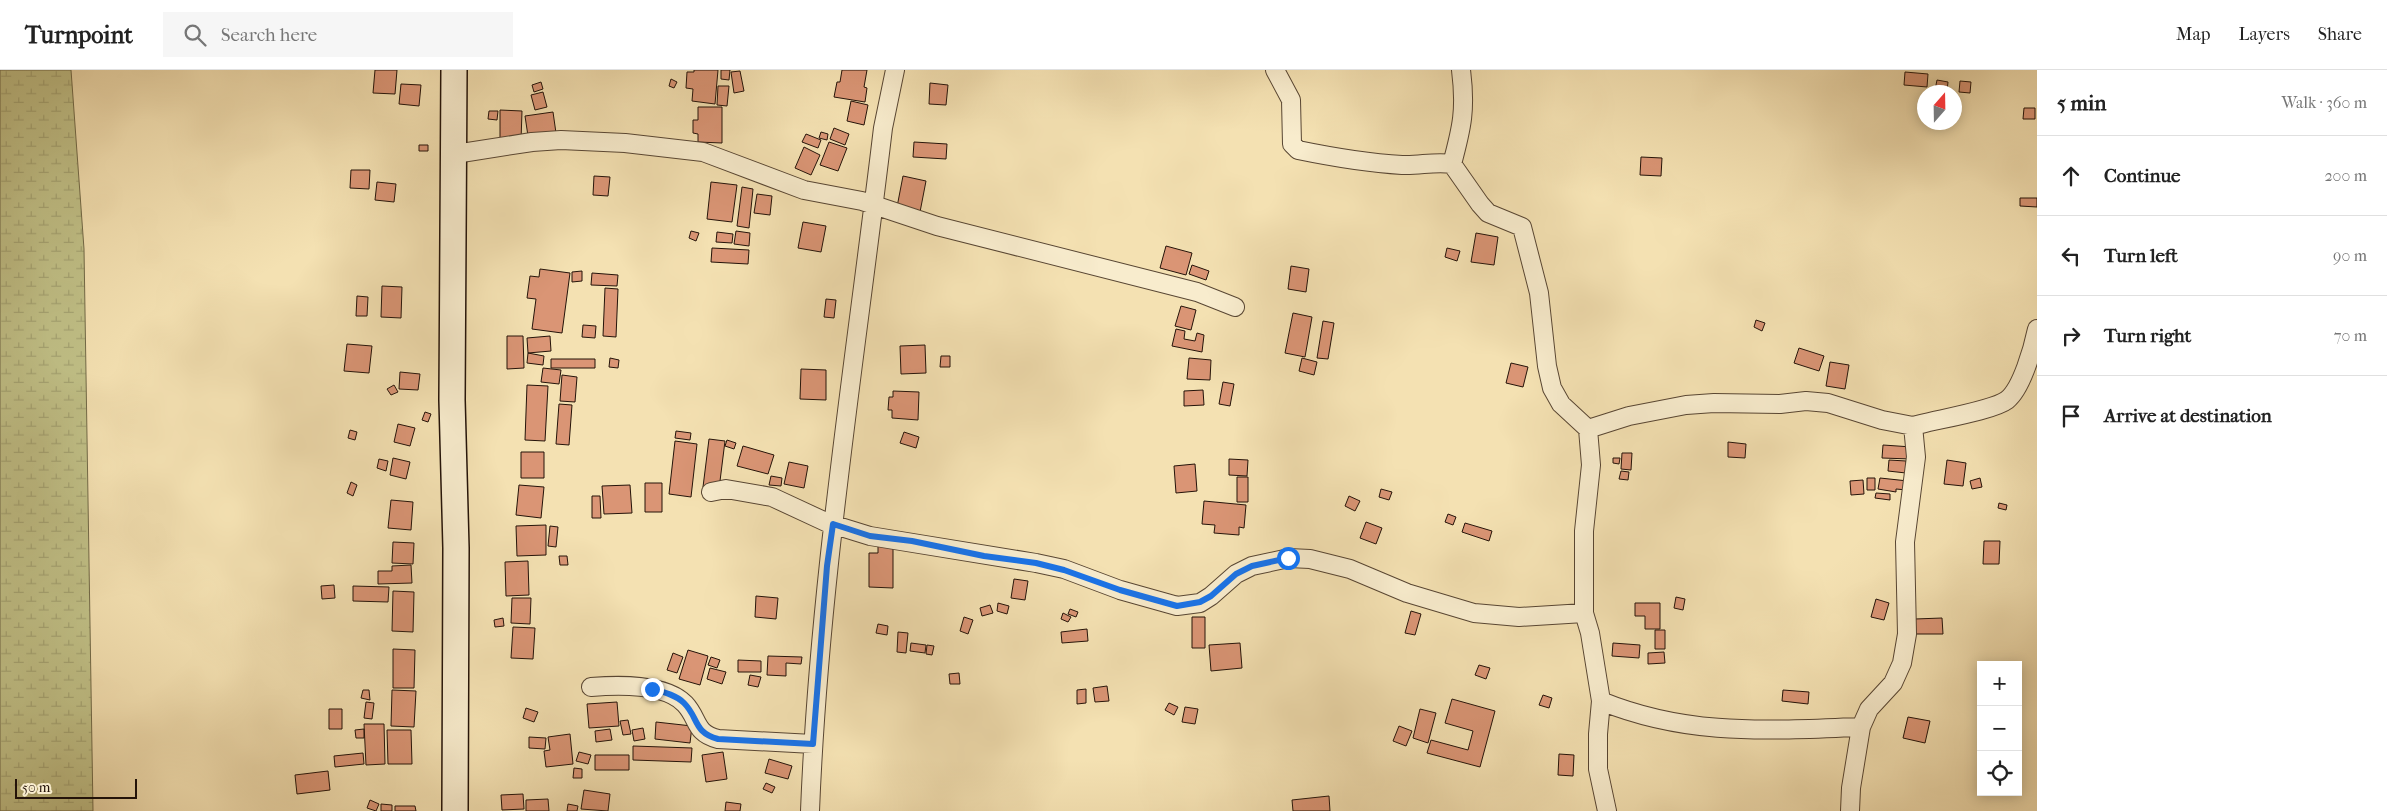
<!DOCTYPE html>
<meta charset="utf-8">
<style>
body{margin:0;font-family:"IM FELL French Canon",serif;background:#f6f6f6;color:#222}
.controls{position:absolute;right:15px;bottom:15px;display:grid;overflow:hidden;border-radius:0px;box-shadow:0 2px 12px #0003}
.controls button{width:45px;height:45px;display:grid;place-items:center;padding:0;border:0;border-bottom:1px solid #e0e0e0;background:#fff;color:#222;font:25px sans-serif}
.compass{position:absolute;left:1917px;top:15px;width:45px;height:45px;border-radius:50%;background:#fff;box-shadow:0 2px 12px #0003;rotate:20deg}
.scale{position:absolute;left:15px;bottom:12px;width:122px;box-sizing:border-box;padding-left:5px;border:2px solid #241309;border-top:0;font-size:14px;line-height:18px;white-space:nowrap;color:#241309;-webkit-text-stroke:4px #f8eccd;paint-order:stroke}
.stop{position:absolute;width:15px;height:15px;margin:-11px;border:4px solid #1a73e8;border-radius:50%;background:#fff}
.stop.end{background:#1a73e8;border-color:#fff;box-shadow:0 1px 5px #0008}
.list{margin:0;padding:0;list-style:none}
h2{display:flex;justify-content:space-between;align-items:center;height:65px;margin:0;padding:0 20px;font-size:21px}
h2 small{font-size:16px;font-weight:400;color:#767676}
.list li{display:grid;grid-template-columns:32px 1fr auto;gap:15px;align-items:center;box-sizing:border-box;height:80px;padding:0 20px;border-top:1px solid #e0e0e0}
.list b{display:block;font-size:19px;white-space:nowrap}
.list em{font-size:16px;font-style:normal;color:#767676}
.icon{flex:none;width:28px;height:28px;fill:none;stroke:currentColor;stroke-width:2;stroke-linecap:round;stroke-linejoin:round}
.map{position:relative;flex:none;width:2037px;height:741px;overflow:hidden}
header{display:flex;align-items:center;gap:30px;box-sizing:border-box;height:70px;padding:0 25px;background:#fff;border-bottom:1px solid #e0e0e0}
header strong{font-size:24px}
nav{display:flex;gap:28px;margin-inline-start:auto;font-size:18px}
.search{width:350px;height:45px;background:#f6f6f6;display:flex;align-items:center;gap:12px;box-sizing:border-box;padding:0 18px;border-radius:0px;color:#767676;font-size:19px}
main{display:flex}
aside{flex:1;background:#fff}
.map>svg:first-child{display:block}
.wetland{fill:url(#wetland-marsh);stroke:#726a48}
.building{fill:#da9575;stroke:#241309}
.lines{fill:none;stroke-linecap:round;stroke-linejoin:round}
.minor-casing{stroke:#584633;stroke-width:20}
.secondary-casing{stroke:#241309;stroke-width:28}
.minor{stroke:#f8eccd;stroke-width:18}
.secondary{stroke:#f8eccd;stroke-width:25}
.route{stroke:#1a73e8;stroke-width:6}
</style>
<header>
<strong>Turnpoint</strong>
<div class="search"><svg class="icon" aria-label="search" viewBox="0 0 24 24"><circle cx="10" cy="10" r="6"/><path d="M15 15l6 6"/></svg>Search here</div>
<nav><a>Map</a><a>Layers</a><a>Share</a></nav>
</header>
<main>
<div class="map">
<svg width="2037" height="741" viewBox="0 0 2037 741">
<defs>
<pattern id="wetland-marsh" width="20" height="14" patternUnits="userSpaceOnUse" patternTransform="scale(1.25)"><rect width="20" height="14" fill="#c1c188"/><path d="M1 5h8M5 5V1M11 12h8M15 12V8" fill="none" stroke="#a6a574"/></pattern>
</defs>
<rect width="100%" height="100%" fill="#f4e1b2"/>
<filter id="stains"><feTurbulence type="fractalNoise" baseFrequency=".004" numOctaves="4"/><feColorMatrix values="0 0 0 0 .2 0 0 0 0 .09 0 0 0 0 .02 0 0 0 .5 -.17"/></filter>
<radialGradient id="worn" r=".72"><stop offset=".6" stop-color="#630" stop-opacity="0"/><stop offset="1" stop-color="#630" stop-opacity=".3"/></radialGradient>
<path class="wetland" d="M0,0H71L84,179L93,741H0Z"/>
<path class="building" d="M375,0H397L395,24L373,23Z
M694,0H718L715,34L692,31L693,19L686,18L687,2H694Z
M721,0H730L729,10L721,9Z
M842,0H867L864,17L867,18L865,32L834,27L837,12H840Z
M740,1L744,21L734,23L731,2Z
M1905,2L1928,4L1927,17L1904,15Z
M671,9L677,12L674,18L669,16Z
M1937,10L1948,12L1947,21L1935,20Z
M1960,11L1971,12L1970,23L1959,22Z
M541,12L543,19L534,22L532,15Z
M930,13L948,15L946,35L929,34Z
M401,14L421,15L419,36L399,34Z
M718,16H729L727,36L717,35Z
M543,22L547,37L535,40L531,25Z
M851,31L868,35L864,55L847,51Z
M698,37H722V73L698,72V64L693,63V50H698Z
M2024,38H2035V49H2023Z
M500,40L522,41L521,71L500,70Z
M489,41H498L497,50L488,49Z
M553,42L556,63L528,66L525,46Z
M834,58L849,64L845,75L830,69Z
M821,62L828,64L827,70L819,68Z
M806,64L821,70L818,78L802,72Z
M829,72L847,78L838,101L820,95Z
M914,72L947,74L946,89L913,87Z
M419,75H428V81H419Z
M804,77L820,85L811,105L795,98Z
M1641,87L1662,88L1661,106L1640,105Z
M351,100H370L369,119L350,118Z
M594,106L610,107L608,126L593,125Z
M903,106L926,111L920,142L897,137Z
M377,112L396,114L394,132L375,130Z
M711,112L737,115L732,152L707,149Z
M742,117L753,119L749,158L737,156Z
M757,124L772,126L770,145L754,143Z
M2020,128H2037V137L2020,136Z
M803,152L826,156L821,182L798,178Z
M691,161L699,163L696,171L689,168Z
M736,161L750,163L749,176L734,174Z
M717,162L733,164L732,173L716,172Z
M1476,163L1498,167L1494,195L1471,192Z
M1166,176L1192,183L1186,205L1160,198Z
M712,178L749,180L748,194L711,192Z
M1447,178L1460,181L1457,191L1445,187Z
M1192,195L1209,201L1206,210L1189,204Z
M1291,196L1309,199L1306,222L1288,219Z
M540,199L570,203L562,263L532,259L536,229L527,228L530,206L539,207Z
M582,201V211L572,212V202Z
M592,203L618,205L617,216L591,215Z
M382,216L402,217L401,248L381,247Z
M605,218L618,219L616,267L603,266Z
M357,226L368,227L367,246H356Z
M826,229L836,230L834,248L824,247Z
M1181,236L1196,240L1191,260L1175,256Z
M1293,243L1312,247L1305,287L1285,283Z
M1756,250L1765,253L1762,261L1754,257Z
M1323,251L1334,253L1328,289L1317,288Z
M583,255L596,256L595,268L582,267Z
M1176,259L1185,261L1184,269L1195,271L1197,263L1204,265L1202,282L1172,276Z
M507,266H523L524,298L507,299Z
M550,266L551,281L528,283L527,268Z
M347,274L372,276L369,303L344,301Z
M925,275L926,303L901,304L900,276Z
M1799,278L1824,286L1819,301L1794,293Z
M528,283L544,286L543,295L527,293Z
M941,286H950V297H940Z
M610,288L619,290L618,298L609,297Z
M1189,288L1211,290L1210,310L1187,309Z
M1302,288L1317,292L1314,305L1299,301Z
M551,289H595V298H551Z
M1830,292L1849,295L1845,319L1826,316Z
M1511,293L1528,297L1523,317L1506,313Z
M543,298L561,300L559,314L541,312Z
M801,299L826,300V330L800,329Z
M400,302L420,304L418,320L399,319Z
M562,305L577,307L575,332L560,331Z
M1223,312L1234,314L1230,336L1219,334Z
M394,315L398,322L391,325L387,319Z
M527,315L548,316L545,371L525,370Z
M1203,320L1204,335L1184,336V321Z
M893,321L919,322L918,350L892,348V340H888L889,327H893Z
M559,334L572,335L569,375L556,374Z
M425,342L431,344L428,352L422,350Z
M398,354L415,358L410,376L394,372Z
M350,360L357,362L355,370L348,368Z
M676,361L691,363L690,370L675,368Z
M904,362L919,367L916,378L900,373Z
M709,369L725,371L719,419L703,417Z
M727,370L736,373L734,379L725,376Z
M675,371L697,374L691,427L669,424Z
M1728,372L1746,374L1745,388L1728,387Z
M1883,375L1912,377L1911,389L1882,388Z
M743,376L774,385L768,404L737,396Z
M521,382H544V408H521Z
M1622,383H1632L1631,400L1621,399Z
M393,388L410,392L406,409L390,405Z
M1613,388H1620L1619,394L1613,393Z
M379,389L388,391L386,401L377,398Z
M1229,389L1248,390L1247,406L1229,405Z
M1889,390L1906,391V403L1888,401Z
M1947,390L1966,393L1963,416L1944,414Z
M789,392L808,396L804,418L784,414Z
M1195,394L1197,421L1176,423L1174,396Z
M1621,401L1629,402L1628,410L1619,409Z
M771,406L782,408L781,416L769,415Z
M1237,407H1248V432H1237Z
M1867,408H1875V420H1867Z
M1880,408L1908,411L1907,420L1896,419V422L1878,419Z
M1980,408L1982,417L1972,419L1970,411Z
M1863,410L1864,424L1851,425L1850,411Z
M351,412L357,415L353,426L347,423Z
M645,413H662V442H645Z
M519,415L544,417L541,448L516,445Z
M630,415L632,443L604,444L602,416Z
M1381,419L1392,422L1389,430L1379,427Z
M1876,423L1890,424V430L1875,428Z
M592,426H600L601,448H592Z
M1349,426L1360,431L1355,441L1345,436Z
M391,430L413,432L411,460L388,458Z
M1204,431L1246,435L1244,458L1239,457V465L1214,463L1215,455L1202,454Z
M1999,433L2007,435L2006,440L1998,438Z
M1448,444L1456,447L1453,455L1445,452Z
M1366,452L1382,458L1376,474L1360,468Z
M1465,453L1492,461L1489,471L1462,462Z
M546,455V485L517,486L516,456Z
M550,456L558,457L556,477L548,476Z
M1984,471H2000L1999,494H1983Z
M393,472L414,473L413,494L392,493Z
M878,476H893V518L869,517V483H878Z
M559,486H567L568,495H560Z
M528,491L529,525L506,526L505,492Z
M411,495L412,513L378,514V501H392V496Z
M1014,509L1028,511L1025,530L1011,528Z
M334,515L335,528L322,529L321,516Z
M353,516L389,517L388,532L353,531Z
M393,521L414,522L413,562L392,561Z
M756,526L778,528L776,549L755,547Z
M1676,527L1685,529L1683,540L1674,538Z
M512,528H531L530,554L511,553Z
M1876,529L1889,533L1884,550L1871,547Z
M998,533L1009,536L1007,544L997,541Z
M1635,533H1660V559H1645V546H1635Z
M990,535L993,543L982,546L980,538Z
M1070,539L1078,542L1076,547L1068,544Z
M1411,541L1421,544L1415,565L1405,563Z
M1063,543L1071,547L1068,552L1061,549Z
M964,547L973,550L968,564L960,561Z
M1192,547H1205V578H1192Z
M503,548L504,556L495,557L494,550Z
M1942,548L1943,564H1915V549Z
M878,554L888,556L887,565L876,563Z
M513,557L535,558L533,589L511,588Z
M1087,559L1088,571L1062,573L1061,562Z
M1655,560H1665V579H1655Z
M898,562L908,563L906,583L897,582Z
M911,573L926,575L925,583L910,581Z
M1240,573L1242,598L1211,601L1209,575Z
M1613,573L1640,575L1639,588L1612,586Z
M927,575L934,576L932,585L926,584Z
M393,579L415,580L414,618H393Z
M688,580L708,586L700,615L679,609Z
M1664,582L1665,593L1648,594V583Z
M673,583L683,587L677,603L667,600Z
M768,586L802,587L801,594L786,593V606L767,605Z
M711,587L720,590L717,598L708,595Z
M738,590L761,591V602H738Z
M1479,595L1490,598L1486,609L1475,605Z
M710,598L726,602L722,614L707,609Z
M959,603L960,614H950L949,604Z
M750,605L761,607L758,617L748,615Z
M1107,616L1109,631L1095,632L1093,618Z
M1086,619V633L1077,634V620Z
M363,620H369L370,630L361,628Z
M392,620L416,621L414,657L391,656Z
M1783,620L1809,622L1808,634L1782,631Z
M1543,625L1552,628L1549,638L1539,635Z
M1452,629L1495,641L1480,697L1427,683L1431,670L1468,680L1473,661L1445,653Z
M366,632L374,633L372,649L364,648Z
M617,632L619,656L589,658L587,634Z
M1169,633L1178,637L1174,645L1165,640Z
M1185,637L1198,639L1195,654L1182,652Z
M526,638L538,642L534,652L523,648Z
M329,639H342V659H329Z
M1420,639L1436,643L1428,673L1413,668Z
M1908,647L1930,651L1925,673L1903,668Z
M628,650L631,664L623,665L620,651Z
M656,652L692,656L690,673L655,669Z
M364,654H384L385,694L366,695Z
M1399,656L1412,661L1406,676L1393,671Z
M643,658L645,669L634,671L632,660Z
M364,659V668H356L355,660Z
M610,659L612,670L596,672L595,661Z
M387,660H411L412,694H388Z
M570,664L573,694L546,697L544,681L550,680L548,667Z
M529,667L546,668L545,679L529,678Z
M633,676L692,678L691,692L633,690Z
M579,682L591,685L588,694L576,691Z
M723,682L727,709L706,712L702,685Z
M363,683L364,694L335,697L334,686Z
M1559,684L1574,685L1573,706L1558,705Z
M595,685H629V700H595Z
M769,689L792,696L788,709L765,703Z
M574,698L582,699V708H573Z
M328,701L330,720L297,724L295,705Z
M766,713L775,717L772,723L763,719Z
M584,720L610,724L608,741L581,739Z
M523,724L524,739L502,740L501,725Z
M1329,726L1330,741H1293L1292,730Z
M548,729L549,741H526V730Z
M370,730L379,734L376,741L367,738Z
M726,732L741,734L740,741H725Z
M381,734L392,735V741H381Z
M568,734L578,736L577,741H567Z
M395,736H415L416,741H395Z"/>
<g class="lines">
<g class="minor-casing">
<path id="minor" d="M1275,0L1291,30L1292,74L1298,80C1332,87 1368,93 1402,95C1419,96 1435,91 1452,94L1480,134L1488,143L1522,157L1539,223L1547,296L1552,318L1561,334L1588,359
M455,84L532,72L561,70L625,73L703,82L804,120L862,131L937,156L1197,222L1235,237
M1452,94C1462,57 1466,39 1461,0
M711,422L726,419L772,427L828,453L870,466L1036,493L1064,499L1120,520L1177,536L1200,533L1211,526L1236,504L1252,496L1289,488L1310,489L1350,499L1407,523L1474,543L1519,547L1584,543
M591,617C617,615 665,613 685,634C699,649 694,663 718,669L813,674
M1601,631C1689,667 1769,660 1861,657
M810,741C819,512 856,286 883,58L895,0
M1607,741L1598,699V664L1601,631L1590,563L1584,543V461L1591,395L1588,359L1629,346L1686,335L1714,333L1780,334L1806,331L1828,333L1882,350L1913,356L1921,354C1940,349 1994,340 2007,330C2022,318 2033,278 2037,259
M1850,741L1851,718L1861,657L1869,639L1893,613L1902,593L1907,564L1905,472L1916,387L1913,356"/>
</g>
<g class="secondary-casing">
<path id="secondary" d="M454,0L452,330L456,478L455,741"/>
</g>
<use href="#minor" class="minor"/>
<use href="#secondary" class="secondary"/>
</g>
<g class="lines">
<path class="route" d="M652,619C663,622 676,625 684,633C699,648 693,662 718,669L813,674L827,496L833,454L870,466L912,471L984,486L1036,493L1064,500L1120,520L1177,536L1200,532L1211,526L1236,504L1252,496L1288,488"/>
</g>
<rect width="100%" height="100%" filter="url(#stains)"/>
<rect width="100%" height="100%" fill="url(#worn)"/>
</svg>
<div class="controls">
<button>+</button>
<button>−</button>
<button><svg class="icon" aria-label="locate" viewBox="0 0 24 24"><circle cx="12" cy="12" r="6"/><path d="M12 2v4M12 18v4M2 12h4M18 12h4"/></svg></button>
</div>
<svg class="compass" viewBox="-18 -18 36 36"><path d="M0-13l5 13h-10z" fill="#e53935"/><path d="M0 13l5-13h-10z" fill="#767676"/></svg>
<div class="scale">50 m</div>
<div class="stop" style="left:1288px;top:488px"></div>
<div class="stop end" style="left:652px;top:619px"></div>
</div>
<aside>
<h2>5 min<small>Walk · 360 m</small></h2>
<ul class="list">
<li><svg class="icon" aria-label="ahead" viewBox="0 0 24 24"><path d="M12 20V5M6 11l6-6 6 6"/></svg><div><b>Continue</b></div><em>200 m</em></li>
<li><svg class="icon" aria-label="left" viewBox="0 0 24 24"><path d="M17 20v-9H6M10 6l-5 5 5 5"/></svg><div><b>Turn left</b></div><em>90 m</em></li>
<li><svg class="icon" aria-label="right" viewBox="0 0 24 24"><path d="M7 20v-9h11M14 6l5 5-5 5"/></svg><div><b>Turn right</b></div><em>70 m</em></li>
<li><svg class="icon" aria-label="arrive" viewBox="0 0 24 24"><path d="M6 21V4h12l-3 4 3 4H6"/></svg><div><b>Arrive at destination</b></div></li>
</ul>
</aside>
</main>
